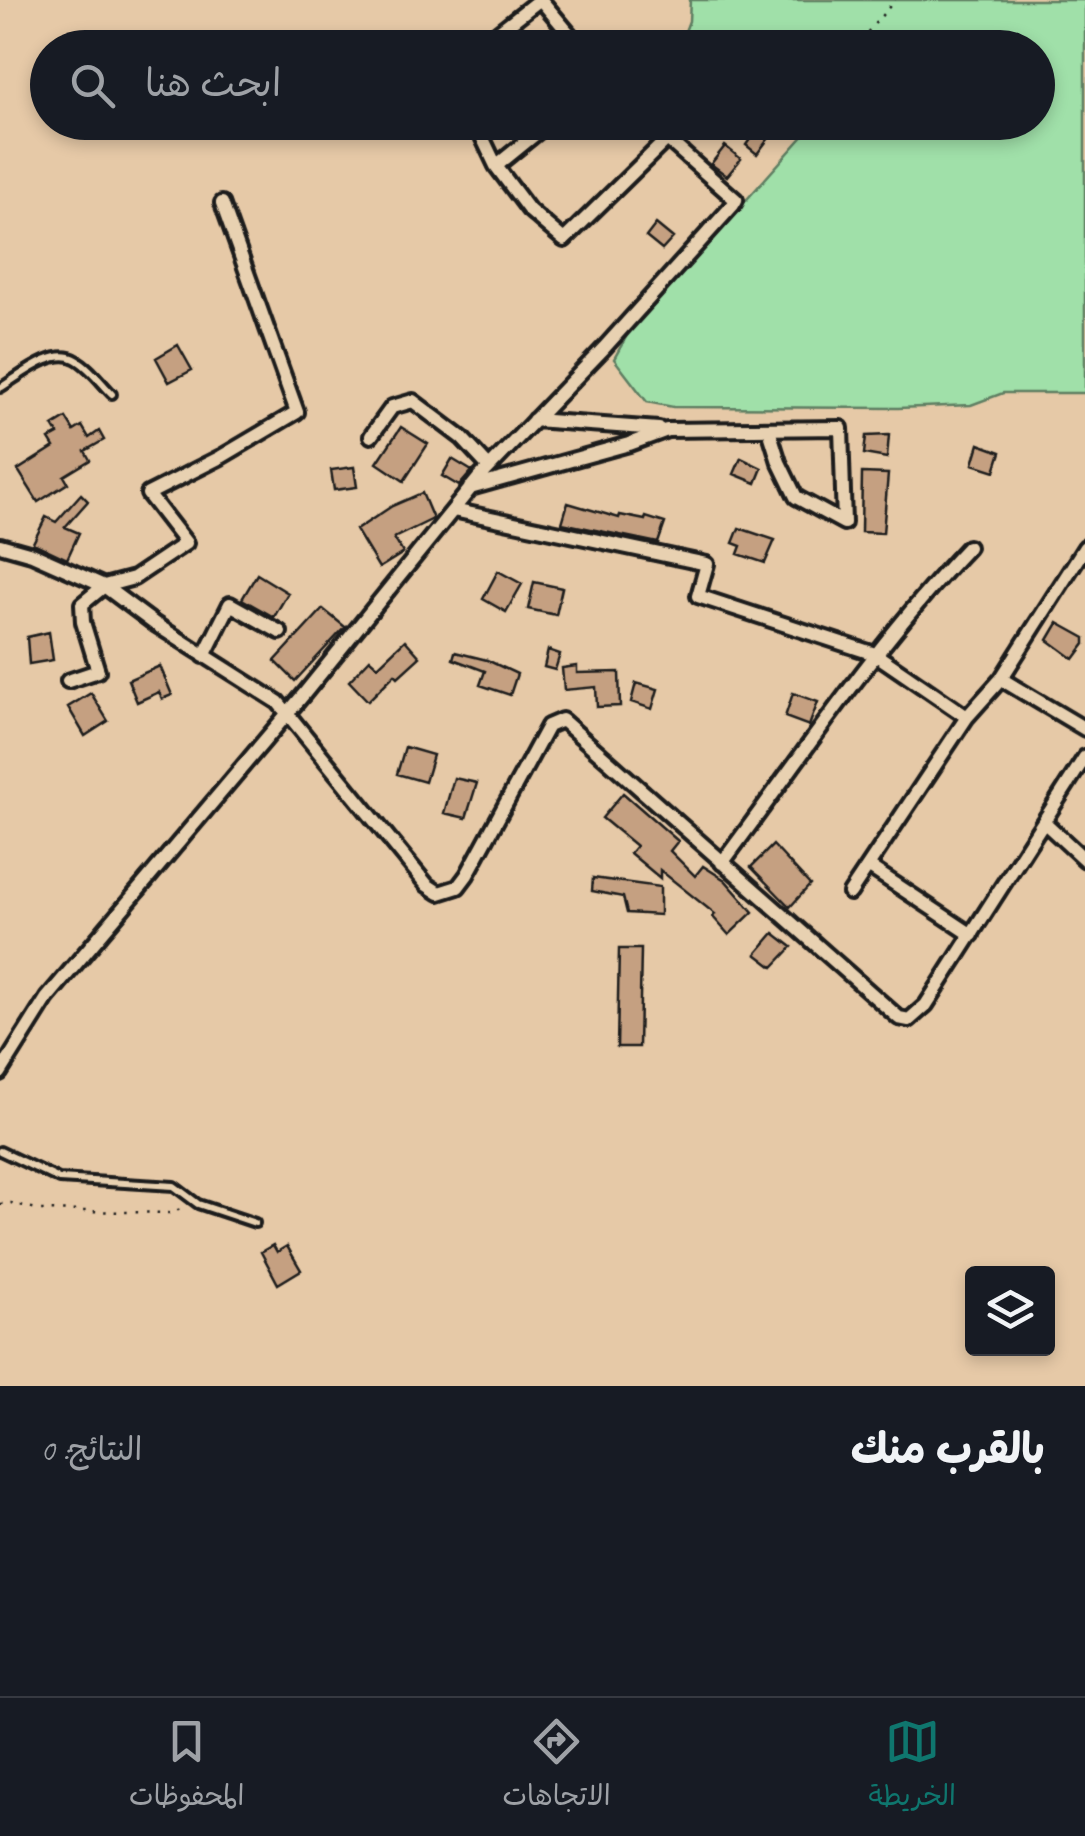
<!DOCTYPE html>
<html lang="ar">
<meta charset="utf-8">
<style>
body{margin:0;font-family:Caveat,"Playpen Sans Arabic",sans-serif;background:#20242c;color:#f1f3f6;direction:rtl}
.controls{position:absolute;right:30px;bottom:30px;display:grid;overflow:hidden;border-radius:10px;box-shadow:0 5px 15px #0003}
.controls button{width:90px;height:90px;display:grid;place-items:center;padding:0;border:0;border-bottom:2px solid #363941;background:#171b24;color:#f1f3f6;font:50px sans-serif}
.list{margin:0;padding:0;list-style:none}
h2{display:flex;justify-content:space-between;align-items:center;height:130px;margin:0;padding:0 40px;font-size:42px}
h2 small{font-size:32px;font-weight:400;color:#9ea1a6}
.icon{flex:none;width:55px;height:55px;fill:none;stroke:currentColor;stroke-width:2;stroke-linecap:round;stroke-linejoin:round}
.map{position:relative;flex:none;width:1085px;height:1386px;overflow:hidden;direction:ltr}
.search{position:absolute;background:#171b24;box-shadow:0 5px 15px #0003;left:30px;right:30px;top:30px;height:110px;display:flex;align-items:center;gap:25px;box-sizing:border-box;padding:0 35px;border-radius:55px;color:#9ea1a6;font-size:38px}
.sheet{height:310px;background:#171b24}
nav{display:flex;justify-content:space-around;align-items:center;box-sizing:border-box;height:140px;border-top:2px solid #363941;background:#171b24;font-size:28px;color:#9ea1a6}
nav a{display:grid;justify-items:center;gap:5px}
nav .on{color:#0f766e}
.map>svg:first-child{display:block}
.green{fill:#a0e0a9;stroke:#5e7e62;stroke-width:2.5}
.building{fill:#c5a081;stroke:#1c1c1c;stroke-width:2.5}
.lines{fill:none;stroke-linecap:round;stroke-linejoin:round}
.lane-casing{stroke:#1c1c1c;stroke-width:14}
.street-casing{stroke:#1c1c1c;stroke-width:20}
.path{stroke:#1c1c1c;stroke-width:2.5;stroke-dasharray:2.5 8;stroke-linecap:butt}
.lane{stroke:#e8d1b1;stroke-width:6}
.street{stroke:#e8d1b1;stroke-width:12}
</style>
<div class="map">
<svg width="1085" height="1386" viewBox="0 0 1085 1386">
<rect width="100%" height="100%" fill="#e6c9a7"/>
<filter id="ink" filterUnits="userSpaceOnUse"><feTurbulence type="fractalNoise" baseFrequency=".01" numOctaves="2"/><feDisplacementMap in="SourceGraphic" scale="20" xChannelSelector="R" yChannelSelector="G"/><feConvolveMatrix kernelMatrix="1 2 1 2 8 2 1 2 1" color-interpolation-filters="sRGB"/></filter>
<g filter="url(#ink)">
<path class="green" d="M690,0H1085V393H1003L971,405L898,408L673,407L647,402L614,359L630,330L815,123L1038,122V48L679,47L689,21Z"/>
<path class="building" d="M762,122H781L757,154L746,145Z
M725,146L741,159L727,176L711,164Z
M656,224L673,238L662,250L646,237Z
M178,345L192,370L169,382L156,358Z
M66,418L74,431L82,426L89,438L99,431L104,440L85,451L90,460L64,476L68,483L38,502L18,470L54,447L49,439L58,434L53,426Z
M401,427L428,444L404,481L377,463Z
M889,435L887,458L864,454L866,436Z
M979,444L1001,452L995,471L973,464Z
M741,458L762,468L756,483L734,474Z
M452,459L472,471L459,486L442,476Z
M354,467L357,487L334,490L331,470Z
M862,473L888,474L883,533L861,532Z
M422,493L433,519L394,538L403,553L379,568L356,530L392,506Z
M81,494L88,501L65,527L79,533L67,559L33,543L46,517L56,522Z
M568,503L619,518L620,515L645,520L646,517L665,523L658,543L562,523Z
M739,528L775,540L765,563L738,554L741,546L733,543Z
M498,571L522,584L506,612L483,599Z
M257,574L288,593L274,617L242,599Z
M534,582L562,588L556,615L528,609Z
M323,609L345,627L295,681L275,661Z
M1058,623L1085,638V644L1074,659L1048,640Z
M49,632L53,660L29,664L27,637Z
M405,640L420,657L398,677L395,674L368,701L349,681L370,659L378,666Z
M548,650L560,654L555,670L544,667Z
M455,652L487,660L517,674L510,695L480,685L485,671L453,659Z
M160,666L172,695L162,699L159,692L137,702L128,680Z
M577,666V673L619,672L620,706L597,707L596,687L564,690L562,668Z
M636,683L658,689L652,709L631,702Z
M91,693L108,721L85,736L68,707Z
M793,693L818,702L809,726L785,717Z
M405,747L433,755L425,782L397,774Z
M454,778L477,783L466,818L444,813Z
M623,793L678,841L670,851L695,876L703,866L725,880L753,912L729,935L713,917L715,914L660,870V878L630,853L636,846L602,818Z
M773,845L810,885L790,907L751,867Z
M593,878L660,887V915L627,913L623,897L592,891Z
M774,933L792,947L773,967L756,954Z
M619,949H641L639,1047H617Z
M273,1245L277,1252L287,1246L301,1270L278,1284L261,1252Z"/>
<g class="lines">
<g class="lane-casing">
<path id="lane" d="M0,388C19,377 53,347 75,359C89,366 101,383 112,394
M0,1151L59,1179L174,1186L198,1204L255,1223"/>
</g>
<g class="street-casing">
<path id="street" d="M541,0L581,48
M478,48L539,0
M475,122L496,166L550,122
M496,166L529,210L564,240L666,140
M534,420L659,429
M371,436L392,407L413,401L462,438L489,467
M470,488L629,444L667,430L841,428L844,523L796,497L779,462L769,430
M453,510L707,564L698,596L875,654L967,717L850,893
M0,545L32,554L104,586L155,624L278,702L427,885L439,893L458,887L467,875L548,726L562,720L899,1018L909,1020L926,1005L1085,757
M204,656L230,604L280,632
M1001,679L1085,547
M68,681L98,671L83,622L82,604L104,586L134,578L186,543L148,494L221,457L297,412L222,203
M967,717L1001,679L1085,729
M1044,822L1085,860
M722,863C802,756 876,644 968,547
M868,866L972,935
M0,1073L47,998L304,694L478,479L604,348L733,205L736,200L648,122"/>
</g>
<path class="path" d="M854,48L895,0
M0,1204L11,1203L41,1210L169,1213L187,1207"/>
<use href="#lane" class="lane"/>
<use href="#street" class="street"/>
</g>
</g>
</svg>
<div class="controls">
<button><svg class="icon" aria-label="layers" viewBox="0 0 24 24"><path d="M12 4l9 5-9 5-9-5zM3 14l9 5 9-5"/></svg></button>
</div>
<div class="search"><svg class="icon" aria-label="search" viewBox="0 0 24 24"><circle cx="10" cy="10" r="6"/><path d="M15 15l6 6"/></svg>ابحث هنا</div>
</div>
<section class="sheet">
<h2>بالقرب منك<small>النتائج: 0</small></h2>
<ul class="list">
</ul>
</section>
<nav>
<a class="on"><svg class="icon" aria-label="map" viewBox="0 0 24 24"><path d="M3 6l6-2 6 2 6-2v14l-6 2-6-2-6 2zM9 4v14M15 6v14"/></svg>الخريطة</a>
<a><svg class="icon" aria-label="directions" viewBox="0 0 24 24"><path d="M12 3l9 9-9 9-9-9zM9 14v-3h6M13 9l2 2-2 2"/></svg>الاتجاهات</a>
<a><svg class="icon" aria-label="saved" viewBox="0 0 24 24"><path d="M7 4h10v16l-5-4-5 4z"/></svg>المحفوظات</a>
</nav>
